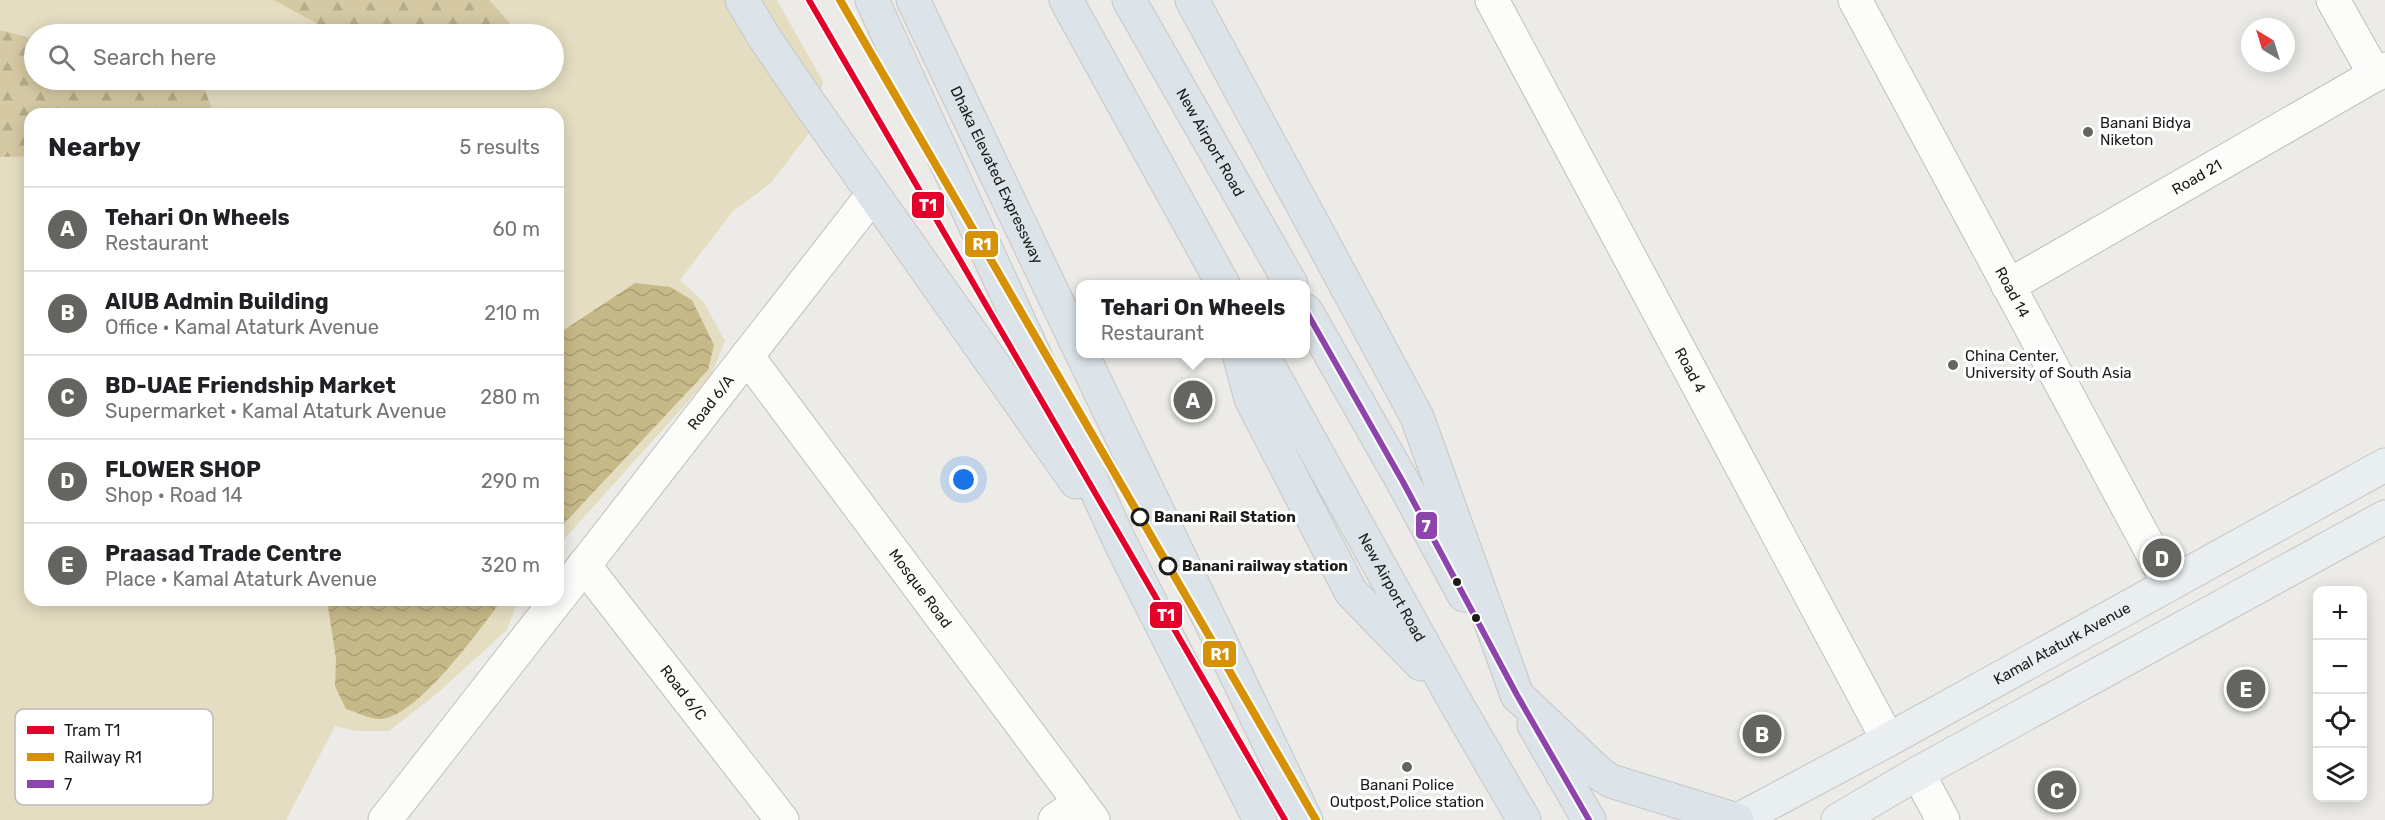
<!DOCTYPE html>
<meta charset="utf-8">
<style>
body{margin:0;font-family:Rubik,sans-serif;background:#f2f2f2;color:#202124}
.controls{position:absolute;right:18px;bottom:18px;display:grid;overflow:hidden;border-radius:12px;box-shadow:0 3px 15px #0003}
.controls button{width:54px;height:54px;display:grid;place-items:center;padding:0;border:0;border-bottom:2px solid #e0e0e0;background:#fff;color:#202124;font:30px sans-serif}
.compass{position:absolute;left:2241px;top:18px;width:54px;height:54px;border-radius:50%;background:#fff;box-shadow:0 3px 15px #0003;rotate:322deg}
.you{position:absolute;left:964px;top:480px;width:21px;height:21px;margin:-15px;border:4px solid #fff;border-radius:50%;background:#1a73e8;box-shadow:0 0 0 9px #1a73e833}
.badge{display:grid;place-items:center;width:39px;height:39px;border-radius:50%;background:#646460;color:#fff;font-size:20px;font-weight:700}
.pin{position:absolute;translate:-50% -50%;border:3px solid #fff;box-shadow:0 2px 6px #0006}
.popup{position:absolute;left:1076px;top:280px;width:234px;height:78px;box-sizing:border-box;display:grid;place-content:center;border-radius:12px;background:#fff;filter:drop-shadow(0 2px 4px #0005);font-size:20px;white-space:nowrap;color:#757577}
.popup b{font-size:22px;color:#202124}
.popup::after{content:'';position:absolute;left:50%;top:100%;margin-left:-12px;border:12px solid transparent;border-top-color:#fff}
.list{margin:0;padding:0;list-style:none}
h2{display:flex;justify-content:space-between;align-items:center;height:78px;margin:0;padding:0 24px;font-size:26px}
h2 small{font-size:20px;font-weight:400;color:#757577}
.list li{display:grid;grid-template-columns:39px 1fr auto;gap:18px;align-items:center;box-sizing:border-box;height:84px;padding:0 24px;border-top:2px solid #e0e0e0}
.list b{display:block;font-size:22px;white-space:nowrap}
.list p{margin:0;font-size:20px;white-space:nowrap;color:#757577}
.list em{font-size:20px;font-style:normal;color:#757577}
.icon{flex:none;width:33px;height:33px;fill:none;stroke:currentColor;stroke-width:2;stroke-linecap:round;stroke-linejoin:round}
.map{position:relative;flex:none;width:2385px;height:820px;overflow:hidden}
.search{position:absolute;background:#fff;box-shadow:0 3px 15px #0003;left:24px;top:24px;width:540px;height:66px;display:flex;align-items:center;gap:15px;box-sizing:border-box;padding:0 21px;border-radius:33px;color:#757577;font-size:22px}
.panel{position:absolute;background:#fff;box-shadow:0 3px 15px #0003;left:24px;top:108px;width:540px;height:498px;border-radius:18px}
.map>svg:first-child{display:block}
.green{fill:#e4ddc1;fill-rule:evenodd}
.forest{fill:url(#forest-firs)}
.water{fill:url(#water-waves)}
.lines{fill:none;stroke-linecap:round;stroke-linejoin:round}
.minor-casing{stroke:#bfbfbc;stroke-width:35}
.major-casing{stroke:#c6c6c4;stroke-width:35}
.highway-casing{stroke:#c6c6c4;stroke-width:35}
.minor{stroke:#fcfcfb;stroke-width:33}
.major{stroke:#e9eef1;stroke-width:33}
.highway{stroke:#dce4ea;stroke-width:33}
.bus-1-casing{stroke:#fff;stroke-width:10}
.bus-1{stroke:#8e44ad;stroke-width:6}
.rail-1-casing{stroke:#fff;stroke-width:12}
.rail-1{stroke:#d69104;stroke-width:8}
.tram-1-casing{stroke:#fff;stroke-width:10}
.tram-1{stroke:#e4002b;stroke-width:6}
.poi-dot{fill:#646460;stroke:#fff;stroke-width:2}
.stop-dot{fill:#fff;stroke:#1b1b18;stroke-width:3}
.bus-dot{fill:#1b1b18;stroke:#fff;stroke-width:2}
.labels{text-anchor:middle;dominant-baseline:central;stroke-width:6;stroke-linejoin:round;paint-order:stroke}
.poi-label{font-size:15px;fill:#1b1b18;stroke:#fff;text-anchor:start}
.street-label{font-size:15px;fill:#1b1b18;stroke:#fff}
.stop-label{font-size:15px;font-weight:bold;fill:#1b1b18;stroke:#fff;text-anchor:start}
.key{fill:#fff;stroke:#bbbbba;stroke-width:1.5}
.key-label{font-size:16px;fill:#1b1b18}
.line-badge{stroke:#fff;stroke-width:2}
.badge-label{font-size:16px;text-anchor:middle;font-weight:bold;fill:#fff}
</style>
<div class="map">
<svg width="2385" height="820" viewBox="0 0 2385 820">
<defs>
<pattern id="forest-firs" width="22" height="20" patternUnits="userSpaceOnUse" patternTransform="scale(1.5)"><rect width="22" height="20" fill="#d4c9a3"/><path d="M5 1l3.5 6h-7zM16 11l3.5 6h-7z" fill="#b5ac8c"/></pattern>
<pattern id="water-waves" width="16" height="10" patternUnits="userSpaceOnUse" patternTransform="scale(1.5)"><rect width="16" height="10" fill="#c6b988"/><path d="M0 5q4-4 8 0t8 0" fill="none" stroke="#aa9e75"/></pattern>
</defs>
<rect width="100%" height="100%" fill="#ecebe7"/>
<path class="green" d="M0,0H777L823,82L809,133L770,184L733,211L680,280L703,301L725,341L710,377L558,546V114H30V600H518L507,630L434,696L389,731H356L335,726L286,820H0ZM34,34H554V80H34Z"/>
<path class="forest" d="M274,0H489L509,22L513,34H331L323,27Z
M0,30L34,39V80H172L205,91L213,111L210,114H30V156L0,157Z
M397,80H477C451,89 424,88 397,80Z"/>
<path class="water" d="M635,283L670,287L692,300L714,345L708,370L558,530V334Z
M327,600H502C479,630 420,714 382,719C372,720 356,712 346,709L335,686L336,659Z"/>
<g class="lines">
<g class="minor-casing">
<g id="minor">
<path id="s1" d="M1492,0L1888,740"/>
<path id="s2" d="M1855,0L2169,584"/>
<path d="M2333,0L2375,75"/>
<path id="s3" d="M2008,286L2385,69"/>
<path id="s4" d="M747,356L1093,820"/>
<path id="s5" d="M584,565L782,820"/>
<path id="s6" d="M558,599L864,206"/>
<path d="M1918,773L1943,820"/>
<path d="M385,820L557,600"/>
<path d="M1055,820L1080,803"/>
</g>
</g>
<g class="major-casing">
<g id="major">
<path id="s7" d="M1738,820L1888,740L2385,465"/>
<path d="M1838,820L1918,773L2385,517"/>
</g>
</g>
<g class="highway-casing">
<g id="highway">
<path d="M742,0L764,37L807,100L1076,482"/>
<path d="M872,0L1121,544L1260,820"/>
<path id="s8" d="M913,0L1080,350"/>
<path d="M1066,0L1223,284"/>
<path id="s9" d="M1129,0L1291,284"/>
<path d="M1192,0L1417,417L1517,695L1600,774L1611,781L1737,820"/>
<path d="M1306,311L1403,482L1464,595"/>
<path d="M1082,354L1306,820"/>
<path d="M1239,354L1251,399L1351,592L1421,664"/>
<path id="s10" d="M1262,354L1453,698L1524,820"/>
<path d="M1534,725L1589,820"/>
</g>
</g>
<use href="#minor" class="minor"/>
<use href="#major" class="major"/>
<use href="#highway" class="highway"/>
<g class="bus-1-casing">
<path id="bus-1" d="M1306,311L1403,482L1517,695L1589,820"/>
</g>
<use href="#bus-1" class="bus-1"/>
<g class="rail-1-casing">
<path id="rail-1" d="M840,0L1316,820"/>
</g>
<use href="#rail-1" class="rail-1"/>
<g class="tram-1-casing">
<path id="tram-1" d="M809,0L1285,820"/>
</g>
<use href="#tram-1" class="tram-1"/>
</g>
<g class="poi-dot">
<circle cx="2088" cy="132" r="6"/>
<circle cx="1953" cy="365" r="6"/>
<circle cx="1407" cy="767" r="6"/>
</g>
<g class="stop-dot">
<circle cx="1140" cy="517" r="8"/>
<circle cx="1168" cy="566" r="8"/>
</g>
<g class="bus-dot">
<circle cx="1457" cy="582" r="5"/>
<circle cx="1476" cy="618" r="5"/>
</g>
<g class="labels">
<g class="poi-label">
<text x="2100" y="123">Banani Bidya<tspan x="2100" dy="17">Niketon</tspan></text>
<text x="1965" y="356">China Center,<tspan x="1965" dy="17">University of South Asia</tspan></text>
<text x="1407" y="785" text-anchor="middle">Banani Police<tspan x="1407" dy="17">Outpost,Police station</tspan></text>
</g>
<g class="street-label">
<text stroke="none"><textPath href="#s9" startOffset="164">New Airport Road</textPath></text>
<text stroke="none"><textPath href="#s8" startOffset="194">Dhaka Elevated Expressway</textPath></text>
<text stroke="none"><textPath href="#s3" startOffset="218">Road 21</textPath></text>
<text stroke="none"><textPath href="#s2" startOffset="332">Road 14</textPath></text>
<text stroke="none"><textPath href="#s1" startOffset="420">Road 4</textPath></text>
<text stroke="none"><textPath href="#s6" startOffset="249">Road 6/A</textPath></text>
<text stroke="none"><textPath href="#s10" startOffset="267">New Airport Road</textPath></text>
<text stroke="none"><textPath href="#s4" startOffset="290">Mosque Road</textPath></text>
<text stroke="none"><textPath href="#s7" startOffset="369">Kamal Ataturk Avenue</textPath></text>
<text stroke="none"><textPath href="#s5" startOffset="162">Road 6/C</textPath></text>
</g>
<g class="stop-label">
<text x="1154" y="517">Banani Rail Station</text>
<text x="1182" y="566">Banani railway station</text>
</g>
</g>
<rect x="15" y="709" width="198" height="96" rx="9" class="key"/>
<rect x="27" y="726" width="27" height="8" fill="#e4002b"/>
<rect x="27" y="753" width="27" height="8" fill="#d69104"/>
<rect x="27" y="780" width="27" height="8" fill="#8e44ad"/>
<g class="key-label">
<text x="64" y="736">Tram T1</text>
<text x="64" y="763">Railway R1</text>
<text x="64" y="790">7</text>
</g>
<g class="line-badge">
<rect x="911" y="191" width="34" height="28" rx="6" fill="#e4002b"/>
<rect x="964" y="230" width="35" height="28" rx="6" fill="#d69104"/>
<rect x="1415" y="511" width="23" height="29" rx="6" fill="#8e44ad"/>
<rect x="1149" y="601" width="34" height="28" rx="6" fill="#e4002b"/>
<rect x="1202" y="640" width="35" height="28" rx="6" fill="#d69104"/>
</g>
<g class="badge-label">
<text x="928" y="211">T1</text>
<text x="982" y="250">R1</text>
<text x="1426" y="532">7</text>
<text x="1166" y="621">T1</text>
<text x="1220" y="660">R1</text>
</g>
</svg>
<div class="controls">
<button>+</button>
<button>−</button>
<button><svg class="icon" aria-label="locate" viewBox="0 0 24 24"><circle cx="12" cy="12" r="6"/><path d="M12 2v4M12 18v4M2 12h4M18 12h4"/></svg></button>
<button><svg class="icon" aria-label="layers" viewBox="0 0 24 24"><path d="M12 4l9 5-9 5-9-5zM3 14l9 5 9-5"/></svg></button>
</div>
<svg class="compass" viewBox="-18 -18 36 36"><path d="M0-13l5 13h-10z" fill="#e53935"/><path d="M0 13l5-13h-10z" fill="#757577"/></svg>
<div class="you"></div>
<div class="pin badge" style="left:1193px;top:400px">A</div>
<div class="popup"><b>Tehari On Wheels</b>Restaurant</div>
<div class="pin badge" style="left:1762px;top:734px">B</div>
<div class="pin badge" style="left:2057px;top:790px">C</div>
<div class="pin badge" style="left:2162px;top:558px">D</div>
<div class="pin badge" style="left:2246px;top:689px">E</div>
<div class="search"><svg class="icon" aria-label="search" viewBox="0 0 24 24"><circle cx="10" cy="10" r="6"/><path d="M15 15l6 6"/></svg>Search here</div>
<section class="panel">
<h2>Nearby<small>5 results</small></h2>
<ul class="list">
<li><span class="badge">A</span><div><b>Tehari On Wheels</b><p>Restaurant</p></div><em>60 m</em></li>
<li><span class="badge">B</span><div><b>AIUB Admin Building</b><p>Office · Kamal Ataturk Avenue</p></div><em>210 m</em></li>
<li><span class="badge">C</span><div><b>BD-UAE Friendship Market</b><p>Supermarket · Kamal Ataturk Avenue</p></div><em>280 m</em></li>
<li><span class="badge">D</span><div><b>FLOWER SHOP</b><p>Shop · Road 14</p></div><em>290 m</em></li>
<li><span class="badge">E</span><div><b>Praasad Trade Centre</b><p>Place · Kamal Ataturk Avenue</p></div><em>320 m</em></li>
</ul>
</section>
</div>
